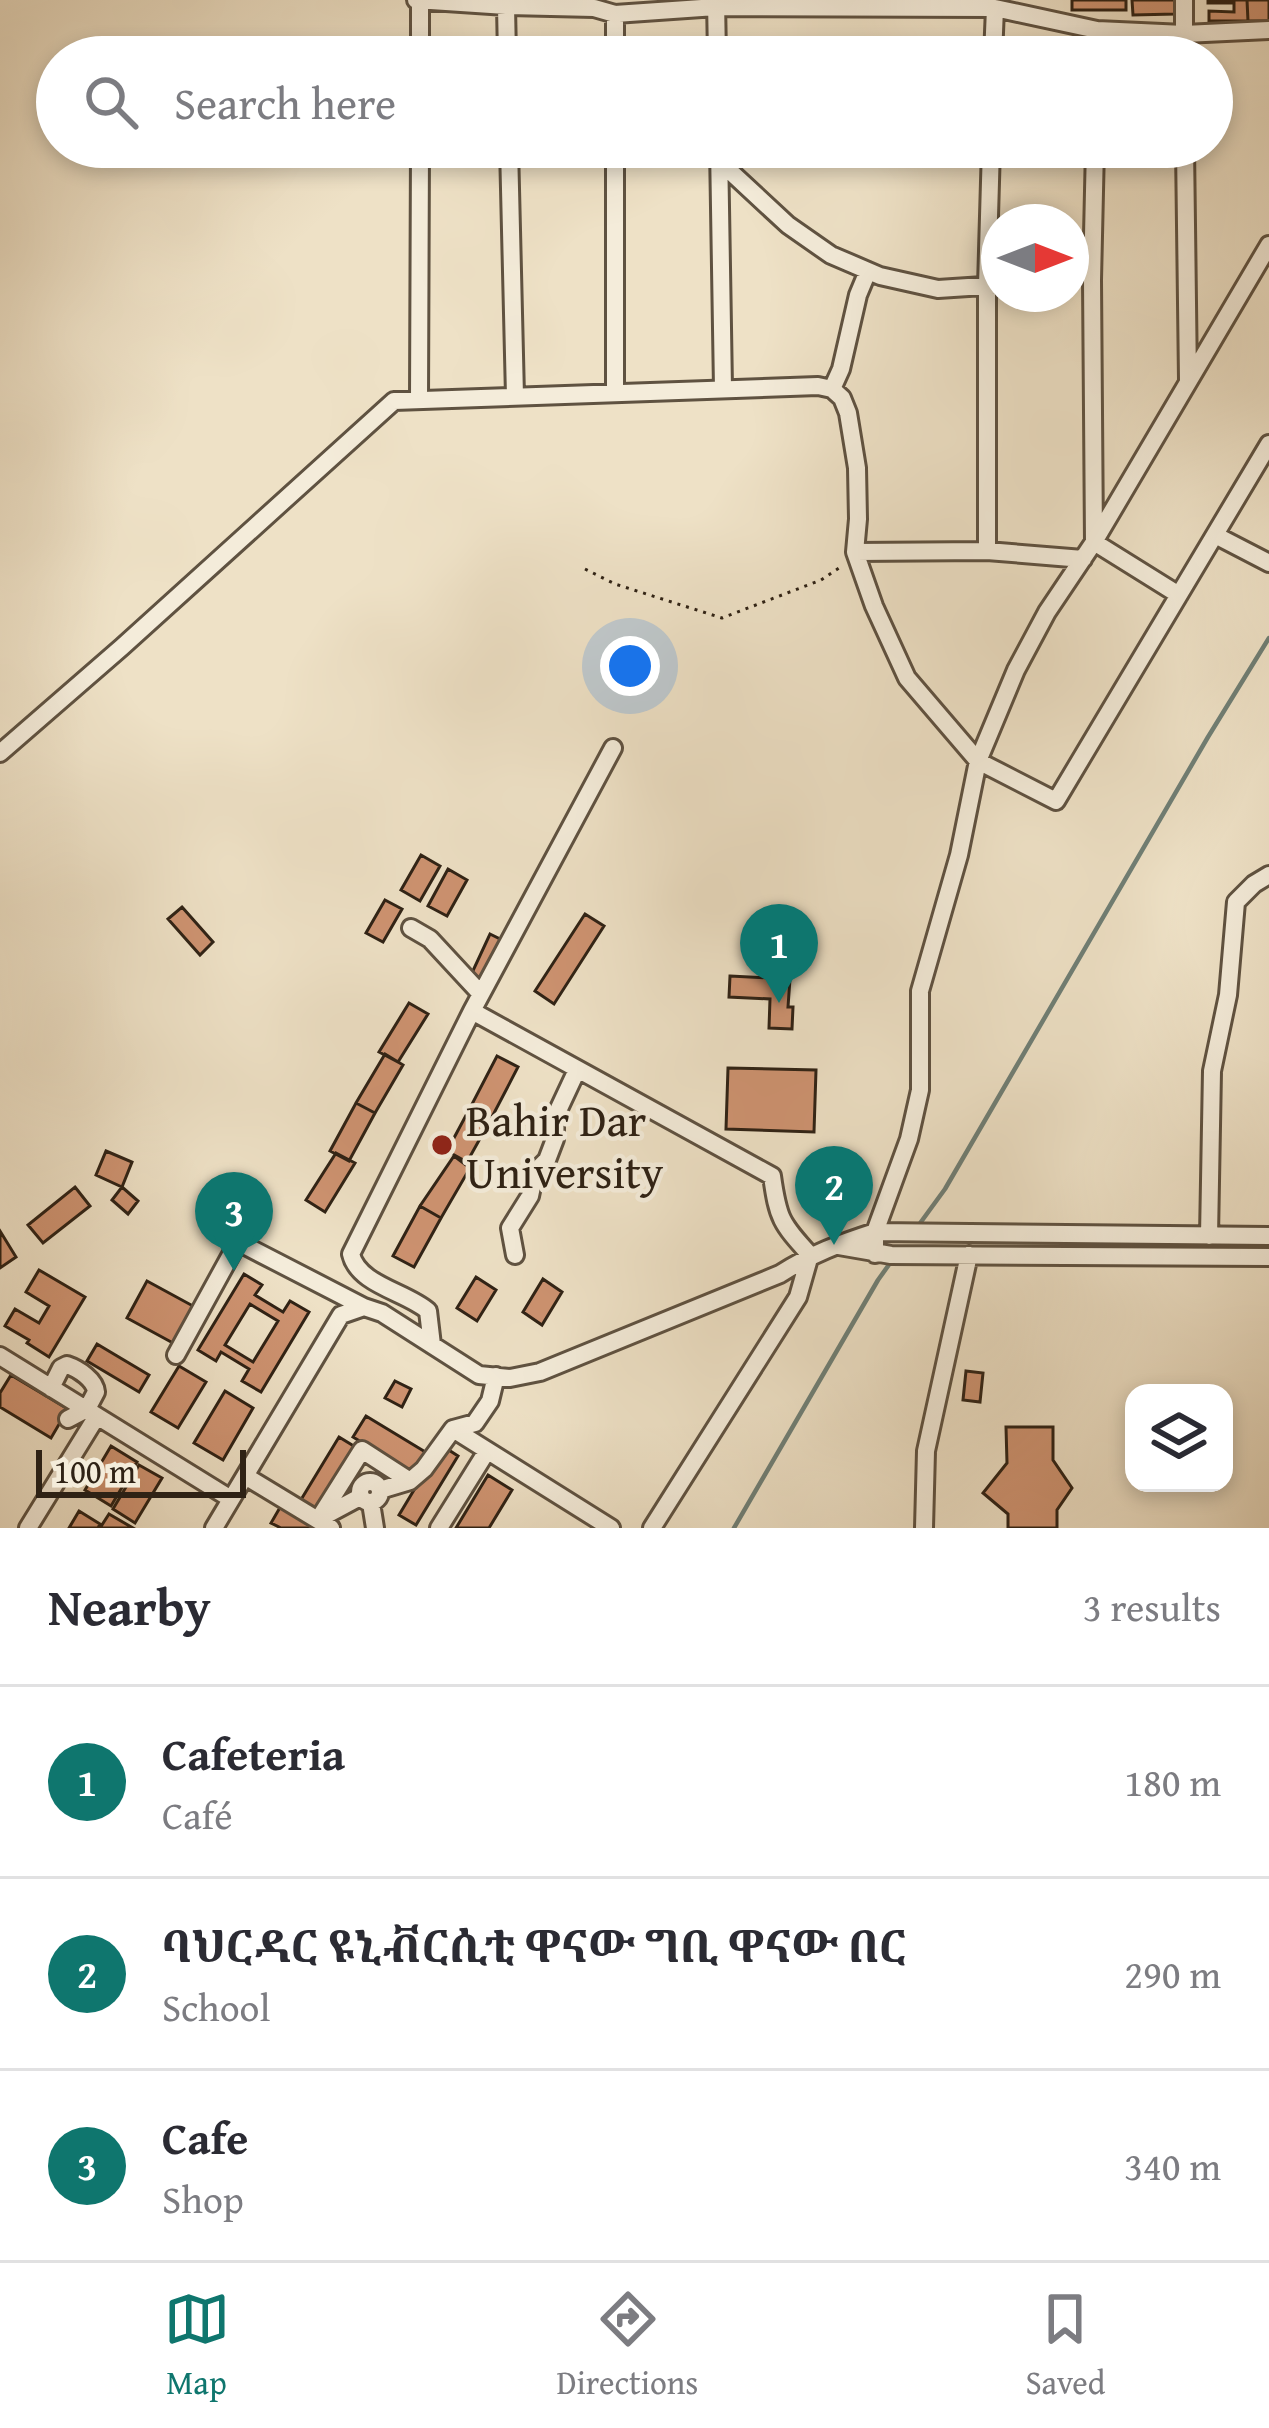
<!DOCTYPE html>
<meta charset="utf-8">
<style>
body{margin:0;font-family:"Gentium Book Plus","Noto Serif Ethiopic",serif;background:#f2f2f3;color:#2b2b33}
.controls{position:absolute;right:36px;bottom:36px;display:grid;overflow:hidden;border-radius:24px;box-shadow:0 6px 18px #0003}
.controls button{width:108px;height:108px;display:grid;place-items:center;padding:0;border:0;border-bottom:3px solid #e1e1e2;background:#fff;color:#2b2b33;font:60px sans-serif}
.compass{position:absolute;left:981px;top:204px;width:108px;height:108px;border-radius:50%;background:#fff;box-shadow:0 6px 18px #0003;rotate:90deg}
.scale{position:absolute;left:36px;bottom:30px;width:210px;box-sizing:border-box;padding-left:12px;border:6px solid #2f2215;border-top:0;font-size:33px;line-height:42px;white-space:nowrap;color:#2f2215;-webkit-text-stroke:9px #f4ecda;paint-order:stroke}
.you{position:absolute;left:630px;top:666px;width:42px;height:42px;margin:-30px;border:9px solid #fff;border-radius:50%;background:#1a73e8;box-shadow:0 0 0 18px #1a73e833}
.badge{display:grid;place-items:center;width:78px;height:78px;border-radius:50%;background:#0f766e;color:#fff;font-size:39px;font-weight:700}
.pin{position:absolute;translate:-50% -99px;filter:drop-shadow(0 3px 6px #0008)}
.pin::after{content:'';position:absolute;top:63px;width:42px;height:36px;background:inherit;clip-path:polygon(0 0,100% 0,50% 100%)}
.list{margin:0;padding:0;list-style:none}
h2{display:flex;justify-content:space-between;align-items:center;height:156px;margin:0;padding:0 48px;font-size:51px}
h2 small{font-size:39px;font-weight:400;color:#7c7c81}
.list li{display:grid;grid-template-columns:78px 1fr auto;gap:36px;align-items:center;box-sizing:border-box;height:192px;padding:0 48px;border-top:3px solid #e1e1e2}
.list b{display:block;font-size:45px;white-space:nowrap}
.list p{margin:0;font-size:39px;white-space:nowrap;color:#7c7c81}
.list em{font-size:39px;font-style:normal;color:#7c7c81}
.icon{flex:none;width:66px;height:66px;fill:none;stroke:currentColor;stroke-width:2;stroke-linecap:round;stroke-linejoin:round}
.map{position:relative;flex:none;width:1269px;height:1528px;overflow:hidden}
.search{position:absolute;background:#fff;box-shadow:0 6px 18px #0003;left:36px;right:36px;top:36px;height:132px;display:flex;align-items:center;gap:30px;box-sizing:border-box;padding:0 42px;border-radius:66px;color:#7c7c81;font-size:45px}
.sheet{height:732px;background:#fff}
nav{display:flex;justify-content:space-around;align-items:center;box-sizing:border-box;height:168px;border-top:3px solid #e1e1e2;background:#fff;font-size:33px;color:#7c7c81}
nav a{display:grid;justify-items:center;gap:6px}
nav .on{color:#0f766e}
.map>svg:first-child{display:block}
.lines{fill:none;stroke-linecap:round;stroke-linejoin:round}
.stream{stroke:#6f7f76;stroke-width:4.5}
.building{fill:#ce9371;stroke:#2f2215;stroke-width:3;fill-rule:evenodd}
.minor-casing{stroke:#5f5241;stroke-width:22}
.path{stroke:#2f2215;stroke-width:3;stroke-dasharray:3 6;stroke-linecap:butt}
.minor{stroke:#f4ecda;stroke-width:16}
.poi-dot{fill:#8f2418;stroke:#f4ecda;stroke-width:4.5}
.labels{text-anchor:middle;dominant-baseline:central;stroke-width:9;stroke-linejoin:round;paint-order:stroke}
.poi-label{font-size:45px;fill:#2f2215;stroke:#f4ecda;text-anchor:start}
</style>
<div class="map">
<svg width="1269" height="1528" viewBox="0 0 1269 1528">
<rect width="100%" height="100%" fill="#eee1c6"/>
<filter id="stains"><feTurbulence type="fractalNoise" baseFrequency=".00167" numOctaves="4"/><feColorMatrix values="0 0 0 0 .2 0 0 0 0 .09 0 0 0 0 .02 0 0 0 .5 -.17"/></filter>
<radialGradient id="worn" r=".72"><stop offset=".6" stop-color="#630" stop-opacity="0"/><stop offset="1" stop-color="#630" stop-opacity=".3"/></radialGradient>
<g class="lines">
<path class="stream" d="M918,1226L945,1189L1208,737L1269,638
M734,1528L878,1280L893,1259"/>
</g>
<path class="building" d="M1072,0H1126V10H1072Z
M1132,0H1175V14L1133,15Z
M1208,0H1247L1248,21H1209V11L1234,12V3H1208Z
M1247,0H1269V21H1248Z
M421,855L440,866L420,901L401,890Z
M448,869L467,880L447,916L428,906Z
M385,900L402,909L383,942L366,933Z
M182,907L213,942L200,955L168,919Z
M585,914L604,926L554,1004L535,991Z
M490,934L502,940L481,983L470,977Z
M730,976L790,979L788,1007H793L792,1029L769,1028L770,999L729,997Z
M409,1003L428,1014L398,1062L379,1052Z
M385,1054L403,1065L375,1113L356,1103Z
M497,1056L518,1067L492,1117L471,1106Z
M728,1068L816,1070L814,1132L726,1129Z
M356,1103L375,1113L349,1161L330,1151Z
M471,1106L492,1117L467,1162L447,1151Z
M106,1151L132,1162L122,1187L96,1175Z
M336,1153L355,1163L325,1212L306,1200Z
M454,1156L470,1168L441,1218L420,1206Z
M75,1187L90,1206L43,1243L28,1225Z
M122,1187L138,1201L128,1214L112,1200Z
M420,1206L441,1218L414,1267L393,1256Z
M0,1231L16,1257L0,1268Z
M39,1270L85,1297L49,1357L27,1343L29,1340L5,1326L15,1309L39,1323L49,1306L26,1292Z
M244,1274L262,1285L255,1295L283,1312L290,1301L309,1312L261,1392L242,1381L249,1369L221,1352L216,1361L198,1350ZM250,1304L278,1321L253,1362L225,1345Z
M476,1277L496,1290L477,1321L457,1308Z
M543,1279L562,1292L542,1325L523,1312Z
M147,1281L193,1306L173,1343L127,1318Z
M97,1344L149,1375L139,1392L87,1361Z
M179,1366L206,1382L178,1428L151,1412Z
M966,1371L983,1373L980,1402L963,1400Z
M11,1375L68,1409L51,1438L0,1407V1393Z
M395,1381L411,1389L402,1407L385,1398Z
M225,1391L253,1408L223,1460L194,1443Z
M366,1416L427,1453L414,1474L353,1437Z
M1006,1427H1053V1460L1072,1488L1057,1510V1528H1008V1514L983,1493L1007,1463Z
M339,1437L357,1448L317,1514L299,1503Z
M441,1445L458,1456L416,1525L399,1515Z
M111,1446L137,1462L111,1506L85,1490Z
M139,1465L162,1478L135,1523L113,1509Z
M488,1475L512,1490L489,1528H456Z
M282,1504L323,1528H281L271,1523Z
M79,1511L100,1524L98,1528H69Z
M109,1514L133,1528H100Z"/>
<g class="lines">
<g class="minor-casing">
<path id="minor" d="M416,0L506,6L594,8L615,14L716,7L995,8L1097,30L1184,34L1269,30
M716,0L717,57
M1184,0V57
M506,6L507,57
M615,14V57
M420,57V0
M993,57L995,8
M1096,57L1097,30
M509,147L515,396
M615,147V392
M719,147L723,388
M1095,147L1092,280L1094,542L1179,595
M1185,147L1188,380
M719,161L788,225L831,255L880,276L938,289L999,285
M832,389L841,369L858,295L868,271
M419,400L420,147
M1215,535L1269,563
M987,551V286L991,147
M855,552L987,551L1083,559
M0,753L122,647L394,401L818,386L832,389L842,398L848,413L857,468L858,519L855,552L874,606L907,678L978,761L1056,801L1269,444
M411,928L430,939L481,994
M472,1011L772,1176C778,1219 781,1223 810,1255
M1209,1236L1212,1071L1228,995L1236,902L1254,884L1269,875
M839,1246L891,1255L1269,1257
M875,1254V1232L909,1139L920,1090V991L959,855L978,761L1016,670L1047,612L1094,542L1269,245
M515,1255L510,1228L530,1196L535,1172L547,1160L555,1139V1117L577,1070
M432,1345L428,1311C407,1292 358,1285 351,1254L472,1011L613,748
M176,1355L238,1242L364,1307
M0,1356L231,1499
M51,1388L61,1368L67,1365C79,1369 95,1380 96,1392L87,1409L68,1419
M453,1429L611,1528
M245,1476L331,1528
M360 1492a10 10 0 1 1 20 0a10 10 0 1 1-20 0Z
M380,1490L410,1481L424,1469L453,1429L475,1423L490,1401L496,1376
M371,1503L375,1528
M319,1519L360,1497
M318,1520L362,1450L410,1481
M28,1528L97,1416
M214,1528L341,1315L364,1307L382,1313L479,1375L510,1378L540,1372L780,1274C811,1254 841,1243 875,1232L1269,1236
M439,1528L487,1451
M652,1528L798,1297L810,1255
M924,1528L926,1451L969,1255"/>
</g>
<path class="path" d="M585,569L615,584L722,618L821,580L842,566"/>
<use href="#minor" class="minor"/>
</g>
<circle class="poi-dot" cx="442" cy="1145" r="12"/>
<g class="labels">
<g class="poi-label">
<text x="466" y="1119">Bahir Dar<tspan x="466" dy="52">University</tspan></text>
</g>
</g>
<rect width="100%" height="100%" filter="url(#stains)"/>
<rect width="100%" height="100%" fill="url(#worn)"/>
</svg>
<div class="controls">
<button><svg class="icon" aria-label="layers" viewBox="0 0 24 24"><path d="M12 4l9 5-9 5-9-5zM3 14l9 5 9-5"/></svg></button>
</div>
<svg class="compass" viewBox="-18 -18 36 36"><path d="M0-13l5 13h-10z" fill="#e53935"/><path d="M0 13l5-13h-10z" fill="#7c7c81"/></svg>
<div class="scale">100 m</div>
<div class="you"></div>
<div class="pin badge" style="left:779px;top:1003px">1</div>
<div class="pin badge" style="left:834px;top:1245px">2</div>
<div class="pin badge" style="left:234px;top:1271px">3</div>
<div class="search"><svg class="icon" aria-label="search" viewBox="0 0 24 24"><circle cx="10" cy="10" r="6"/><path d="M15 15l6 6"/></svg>Search here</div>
</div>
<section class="sheet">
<h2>Nearby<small>3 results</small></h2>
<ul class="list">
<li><span class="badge">1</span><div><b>Cafeteria</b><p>Café</p></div><em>180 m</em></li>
<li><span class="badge">2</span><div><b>ባህርዳር ዩኒቭርሲቲ ዋናው ግቢ ዋናው በር</b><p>School</p></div><em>290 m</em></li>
<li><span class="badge">3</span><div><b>Cafe</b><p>Shop</p></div><em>340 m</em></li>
</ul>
</section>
<nav>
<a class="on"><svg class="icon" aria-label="map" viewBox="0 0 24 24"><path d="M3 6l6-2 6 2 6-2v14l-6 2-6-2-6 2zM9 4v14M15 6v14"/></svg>Map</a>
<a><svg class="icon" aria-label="directions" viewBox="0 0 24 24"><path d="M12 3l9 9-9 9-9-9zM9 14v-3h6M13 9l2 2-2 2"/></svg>Directions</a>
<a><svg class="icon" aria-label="saved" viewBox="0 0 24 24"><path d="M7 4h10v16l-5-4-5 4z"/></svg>Saved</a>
</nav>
